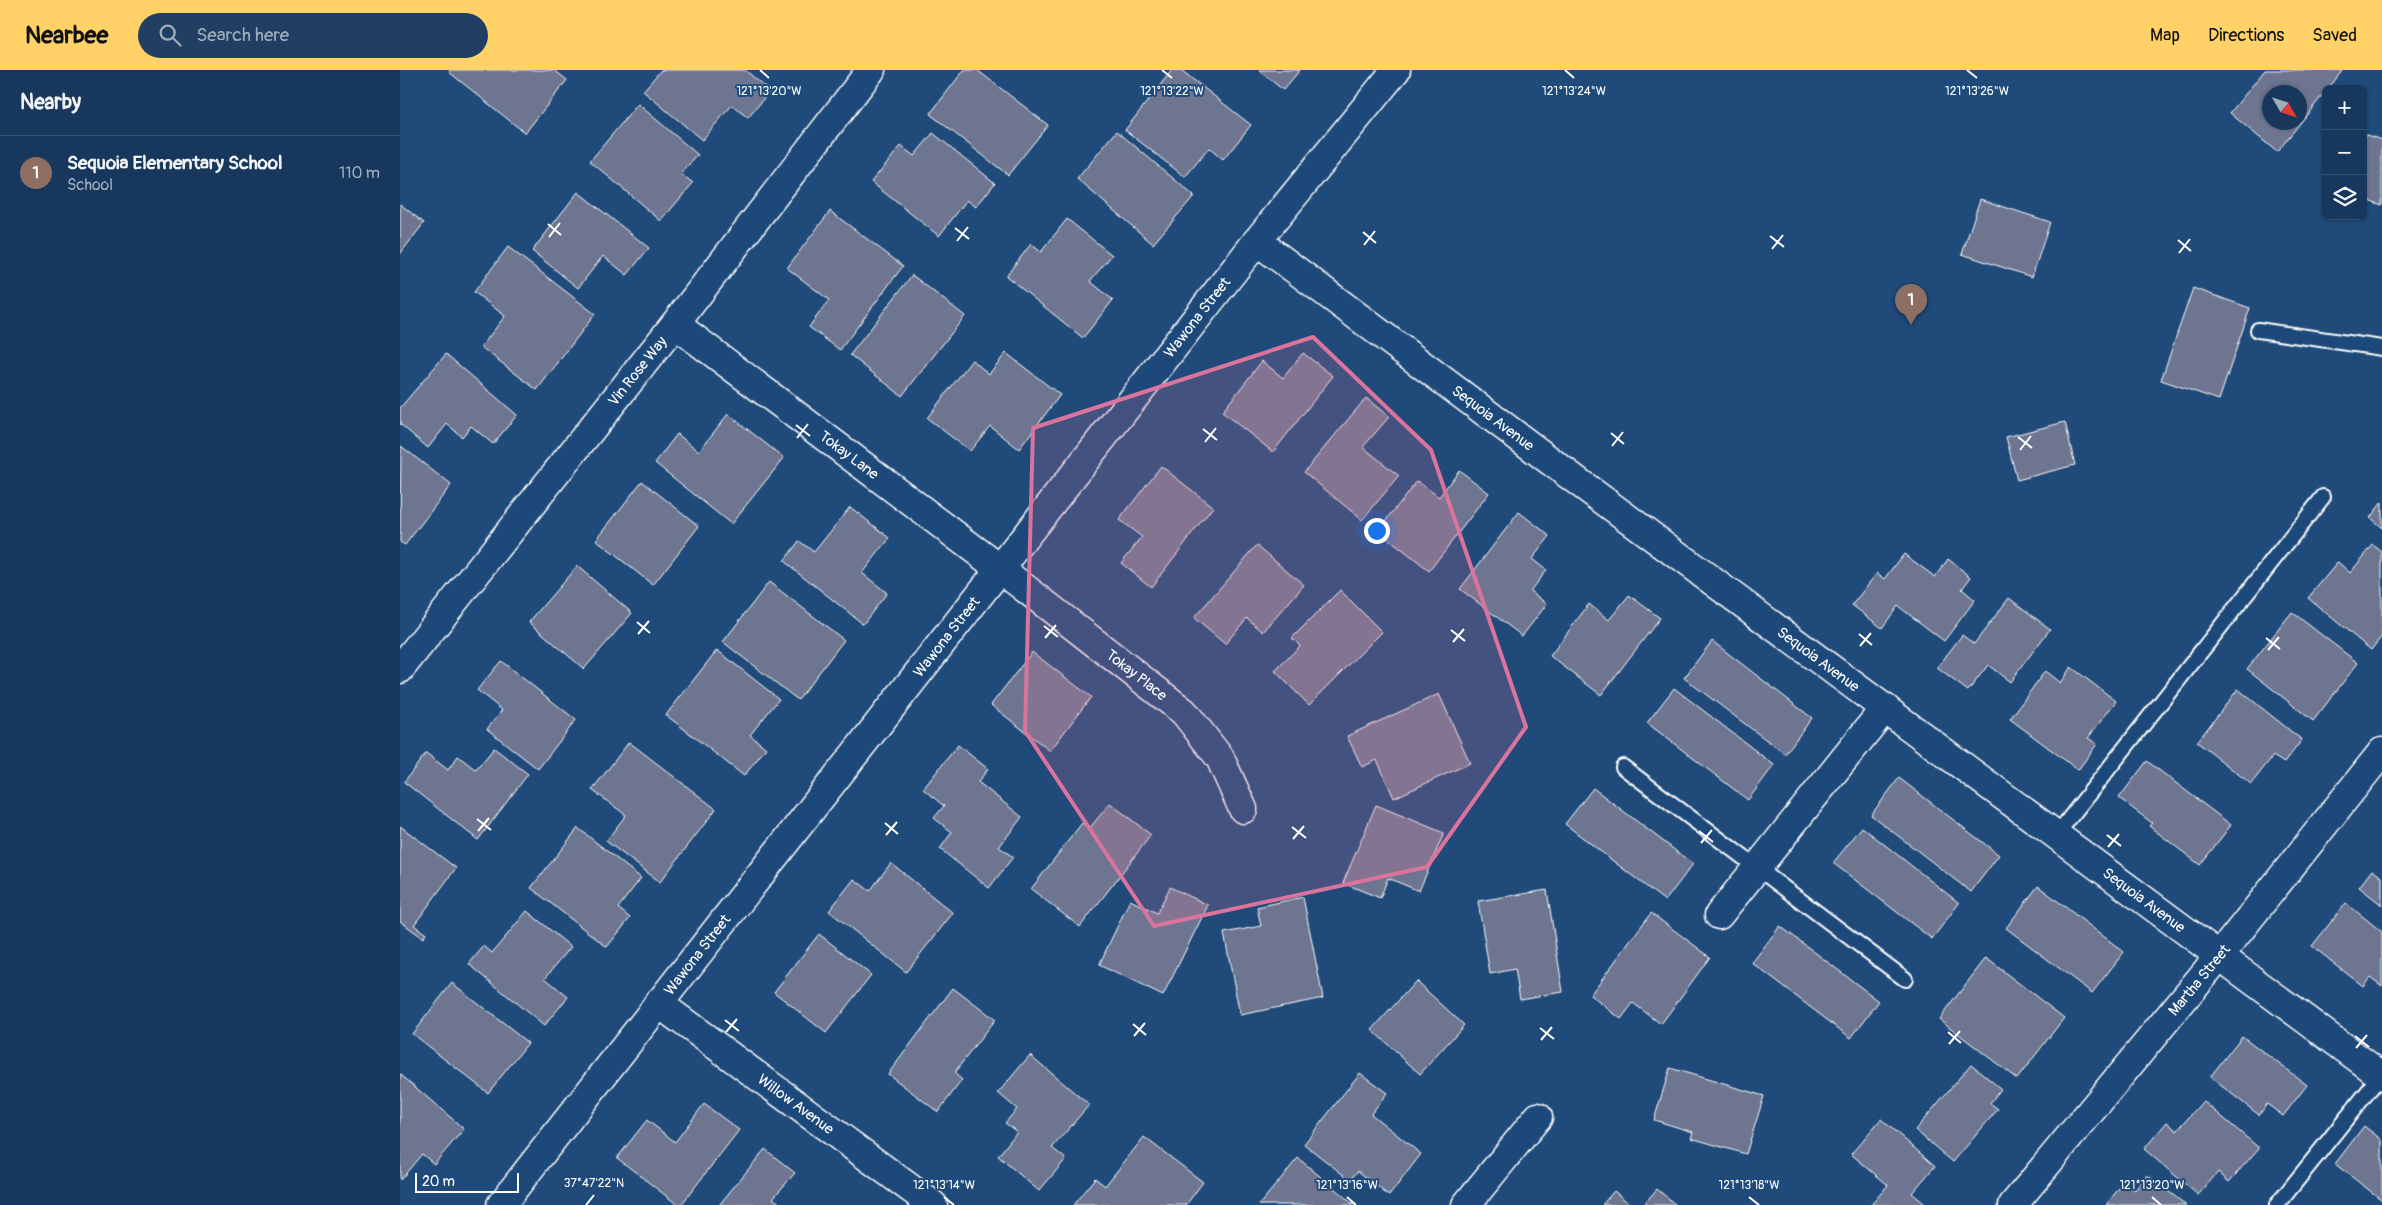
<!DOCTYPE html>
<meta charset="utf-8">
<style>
body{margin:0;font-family:Pangolin,sans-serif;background:#203f62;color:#f1f3f6}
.controls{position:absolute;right:15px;top:15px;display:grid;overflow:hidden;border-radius:8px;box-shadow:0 1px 4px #0004}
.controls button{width:45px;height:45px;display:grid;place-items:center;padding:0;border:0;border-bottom:1px solid #365272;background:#17385c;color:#f1f3f6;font:25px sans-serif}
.compass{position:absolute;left:1862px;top:15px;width:45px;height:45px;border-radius:50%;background:#17385c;box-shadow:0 1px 4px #0004;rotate:129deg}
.scale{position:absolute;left:15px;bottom:12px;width:104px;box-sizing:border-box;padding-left:5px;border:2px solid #fff;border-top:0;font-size:14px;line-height:18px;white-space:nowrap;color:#fff;-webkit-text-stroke:4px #1f4a7a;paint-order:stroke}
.you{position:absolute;left:976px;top:460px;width:18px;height:18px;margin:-12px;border:4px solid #fff;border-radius:50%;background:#1a73e8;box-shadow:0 0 0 8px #1a73e833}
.badge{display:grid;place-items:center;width:32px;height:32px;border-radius:50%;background:#ffd166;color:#fff;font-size:16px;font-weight:700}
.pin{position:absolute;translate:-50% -41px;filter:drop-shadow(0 1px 2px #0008)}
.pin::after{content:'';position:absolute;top:26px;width:18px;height:15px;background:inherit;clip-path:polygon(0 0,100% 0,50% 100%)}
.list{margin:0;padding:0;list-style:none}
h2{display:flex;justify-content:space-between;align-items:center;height:65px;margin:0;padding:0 20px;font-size:21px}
h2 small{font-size:16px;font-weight:400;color:#9eacbb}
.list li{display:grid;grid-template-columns:32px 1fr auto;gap:15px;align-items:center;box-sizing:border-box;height:75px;padding:0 20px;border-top:1px solid #365272}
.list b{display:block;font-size:19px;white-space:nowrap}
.list p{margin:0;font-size:16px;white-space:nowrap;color:#9eacbb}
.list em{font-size:16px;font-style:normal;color:#9eacbb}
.icon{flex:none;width:28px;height:28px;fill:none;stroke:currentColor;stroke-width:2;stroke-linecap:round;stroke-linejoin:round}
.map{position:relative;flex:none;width:1982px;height:1135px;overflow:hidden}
header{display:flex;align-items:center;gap:30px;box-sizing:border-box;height:70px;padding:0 25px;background:#ffd166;color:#111}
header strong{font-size:24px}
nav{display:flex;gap:28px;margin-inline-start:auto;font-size:18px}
.search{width:350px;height:45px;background:#203f62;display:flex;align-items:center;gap:12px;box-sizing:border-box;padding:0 18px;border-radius:28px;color:#9eacbb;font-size:19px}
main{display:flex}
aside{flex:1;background:#17385c}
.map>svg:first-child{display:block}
.building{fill:#6d7490;stroke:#fff;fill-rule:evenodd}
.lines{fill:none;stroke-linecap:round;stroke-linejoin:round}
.lane-casing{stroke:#fff;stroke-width:18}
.street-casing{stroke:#fff;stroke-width:31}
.secondary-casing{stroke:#fff;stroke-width:31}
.lane{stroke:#1f4a7a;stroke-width:14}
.street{stroke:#1f4a7a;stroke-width:28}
.secondary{stroke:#1f4a7a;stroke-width:28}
.marked{fill:#da749d;fill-opacity:0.2;stroke:#da749d;stroke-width:4;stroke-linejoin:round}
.ticks{fill:none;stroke:#fff;stroke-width:2}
.labels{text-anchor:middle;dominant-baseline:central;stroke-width:4;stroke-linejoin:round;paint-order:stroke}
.street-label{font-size:15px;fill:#fff;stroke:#1f4a7a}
.ticks-label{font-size:12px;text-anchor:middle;fill:#fff;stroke:#1f4a7a;stroke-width:4;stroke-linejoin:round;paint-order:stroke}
</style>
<header>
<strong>Nearbee</strong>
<div class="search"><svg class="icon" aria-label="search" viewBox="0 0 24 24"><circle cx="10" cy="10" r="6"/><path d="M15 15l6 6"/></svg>Search here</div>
<nav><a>Map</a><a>Directions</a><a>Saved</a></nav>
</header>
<main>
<aside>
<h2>Nearby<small></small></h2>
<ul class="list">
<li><span class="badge" style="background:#8d6e63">1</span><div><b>Sequoia Elementary School</b><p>School</p></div><em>110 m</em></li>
</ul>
</aside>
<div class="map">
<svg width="1982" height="1135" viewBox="0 0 1982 1135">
<rect width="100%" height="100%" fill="#1f4a7a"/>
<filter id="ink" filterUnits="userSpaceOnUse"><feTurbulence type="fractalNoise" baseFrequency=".02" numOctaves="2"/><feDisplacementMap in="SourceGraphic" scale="10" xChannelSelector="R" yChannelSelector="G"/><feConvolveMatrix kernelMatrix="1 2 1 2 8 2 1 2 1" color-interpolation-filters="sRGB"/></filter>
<g filter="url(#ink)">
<path class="building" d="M50,0H154L167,10L125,63L49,2Z
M261,0H345L370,21L348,48L332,35L302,70L243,21Z
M564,0H577L648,55L608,105L530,44Z
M772,0H781L851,55L823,90L809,78L785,107L725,60Z
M859,0H900L883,20Z
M1865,0H1943L1877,82L1830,43ZM1870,22H1900V52H1870Z
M238,34L298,85L281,104L293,113L261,151L190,91Z
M717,61L794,126L753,174L677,109Z
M533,63L595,113L576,137L567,130L539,166L471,112L501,76L514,86Z
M1963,64L1982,70V135L1963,128Z
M178,122L249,178L227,205L203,186L178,218L132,181Z
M1580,129L1650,152L1632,207L1562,184Z
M0,134L24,153L0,184Z
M430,141L503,196L440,280L409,257L429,230L387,198Z
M667,149L712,185L690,211L713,230L683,268L606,206L631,174L641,182Z
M108,177L195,244L137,320L81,277L105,246L74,222Z
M512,205L565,246L502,326L450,285Z
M1793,218L1850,238L1819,330L1761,310Z
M606,283L660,325L619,379L590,356L570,381L527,348L572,290L589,304Z
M903,283L933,306L873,382L822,342L862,291L883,308Z
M46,284L117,345L93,374L71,356L62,367L47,354L28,378L0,354V338Z
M966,328L989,347L963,377L999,406L962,450L904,402Z
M328,344L384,388L331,454L255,393L277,364L299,381Z
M1665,352L1675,395L1617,410L1606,367Z
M1,376L51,415L5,475L0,472Z
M761,396L813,437L751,517L721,493L742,467L719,450Z
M1059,400L1089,423L1029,501L978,461L1017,411L1039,427Z
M242,411L299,456L253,515L196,470Z
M1982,432V458L1970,448Z
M450,437L490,468L462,503L487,523L463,554L384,491L399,471L414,482Z
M1119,442L1150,466L1132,489L1146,500L1130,521L1147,534L1122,566L1060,519Z
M857,475L904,515L863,562L847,548L825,574L794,548Z
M1973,475L1982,482V566L1971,580L1908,528L1938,492L1950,503Z
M1504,484L1535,507L1548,489L1571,507L1562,519L1575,530L1544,571L1498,536L1482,558L1452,535L1477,503L1485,509Z
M177,496L232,543L184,599L129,552Z
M369,512L444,570L398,630L323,572Z
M940,520L982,562L909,635L875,601L900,576L892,568Z
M1229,525L1260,548L1201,625L1150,586L1189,534L1209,550Z
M1609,528L1650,559L1610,612L1588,595L1568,621L1537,598L1562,565L1574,574Z
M1892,542L1958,593L1913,651L1847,599Z
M1312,571L1412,648L1385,684L1284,608Z
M317,580L379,629L350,665L366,678L344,706L266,645Z
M632,582L691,627L650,681L591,635Z
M101,591L176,650L138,699L87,659L102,640L77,620Z
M1671,597L1716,631L1688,668L1697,674L1678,700L1610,649L1645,601L1660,613Z
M1274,618L1374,695L1348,730L1247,653Z
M1838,619L1902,670L1884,693L1873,686L1851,714L1797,672Z
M1039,624L1070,693L994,728L977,690L962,697L947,666Z
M229,672L316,739L260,812L206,771L226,745L192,720Z
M558,675L588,699L578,712L622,747L599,777L613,787L589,818L540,779L552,762L534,748L544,736L523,719Z
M94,678L128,704L78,770L4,712L26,683L48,700L58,686L76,700Z
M1747,691L1831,755L1800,795L1749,756L1752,753L1719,728Z
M1499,708L1599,785L1571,822L1471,745Z
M1193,718L1293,794L1265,831L1165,754Z
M710,733L751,765L680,857L631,819L682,753L689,759Z
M976,735L1044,763L1019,821L988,808L980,828L943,813Z
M0,756L56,798L14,855L26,864L23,868L0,851Z
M1462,757L1559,833L1532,869L1433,793Z
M178,758L241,808L218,838L230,848L207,877L131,818Z
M491,793L553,843L506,902L429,841L454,809L470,821Z
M1972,800L1982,807V835L1959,817Z
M1638,816L1724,882L1692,923L1606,858Z
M770,817L808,835L763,926L699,895L730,830L757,843Z
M1147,820L1163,922L1120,929L1115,899L1090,904L1078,831Z
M903,827L923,928L840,945L824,863L861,856L857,837Z
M1946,833L1982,862V916L1970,907L1963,916L1912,876Z
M127,841L171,877L145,908L168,927L144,956L69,894L84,876L92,883Z
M1251,843L1310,887L1261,954L1233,933L1221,949L1190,925Z
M1380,856L1479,931L1451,968L1352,893Z
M419,864L471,905L426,963L374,922Z
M1586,888L1664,948L1617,1009L1539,949Z
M1016,911L1064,955L1020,1004L972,960Z
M52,913L128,973L88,1023L12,964Z
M553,918L595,950L554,1003L562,1010L538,1042L488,1004Z
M1842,966L1907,1015L1883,1046L1867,1034L1859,1045L1810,1007Z
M630,985L689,1035L652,1078L666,1089L639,1121L598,1086L617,1062L605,1053L617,1039L598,1023Z
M1571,994L1601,1019L1590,1033L1598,1039L1553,1092L1515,1060Z
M1270,998L1364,1026L1346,1084L1291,1068L1293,1062L1254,1050Z
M960,1003L987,1023L971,1044L1021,1084L989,1126L958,1101L950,1110L904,1074Z
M0,1004L64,1059L34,1094L22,1084L0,1110Z
M1803,1031L1859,1078L1829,1112L1818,1102L1798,1125L1744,1079L1767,1052L1777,1061Z
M304,1034L339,1060L281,1135H278L217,1088L247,1050L275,1072Z
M1481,1049L1535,1096L1512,1123L1525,1134L1523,1135H1471L1488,1115L1451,1084Z
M1964,1056L1982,1070V1130L1935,1094Z
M744,1067L803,1112L786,1135H673L695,1108L705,1116Z
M365,1079L395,1103L373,1128L382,1135H319Z
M898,1088L954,1135H859Z
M1747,1105L1786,1135H1706L1724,1112L1735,1120Z
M1257,1119L1276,1135H1243Z
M1214,1121L1231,1135H1202Z"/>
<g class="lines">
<g class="lane-casing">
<path id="lane" d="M1858,260L1982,278
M1223,697L1505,909
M1657,764L1923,427
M1877,1135L1982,1004"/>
</g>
<g class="street-casing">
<g id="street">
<path id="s1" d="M857,171L1169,405L1982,1006"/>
<path id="s2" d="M275,254L599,498L784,642L820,688L843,739"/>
<path id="s3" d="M0,599L275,254L471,0"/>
<path d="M1319,845L1485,638"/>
<path id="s4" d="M258,933L533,1135"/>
<path d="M1066,1135L1138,1047"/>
<path id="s5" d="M1613,1135L1820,885L1982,682"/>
</g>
</g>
<g class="secondary-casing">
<g id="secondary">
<path id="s6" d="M101,1135L857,171L996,0"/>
</g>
</g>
<use href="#lane" class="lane"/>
<use href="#street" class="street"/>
<use href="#secondary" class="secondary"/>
</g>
</g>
<path class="marked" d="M913,267L1031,380L1126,657L1027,797L754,856L625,661L633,358Z"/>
<path class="ticks" d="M360,0L369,8M762,0L772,8M1165,0L1174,8M1567,0L1577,8M148,154L161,165M555,158L569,169M963,162L976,173M1370,166L1384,177M149,167L160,153M1778,170L1791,181M557,171L568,157M964,175L975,161M1372,179L1383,165M1779,183L1790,169M396,355L410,366M803,359L817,370M1211,363L1224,374M1618,367L1632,378M397,368L408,354M805,372L816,358M1212,376L1223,362M1620,380L1631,366M237,552L250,563M644,556L658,567M1051,560L1065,571M238,564L249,551M1459,564L1472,575M645,568L656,555M1866,568L1880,579M1053,572L1064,559M1460,576L1471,563M1868,580L1879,567M77,749L91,760M485,753L498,764M892,757L906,768M78,761L89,748M1299,761L1313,772M486,765L497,752M1707,765L1721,776M893,769L904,756M1301,773L1312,760M1708,777L1719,764M325,950L339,961M733,954L746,965M1140,958L1154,969M326,962L337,949M1548,962L1561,973M734,966L745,953M1955,966L1969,977M1141,970L1152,957M1549,974L1560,961M1956,978L1967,965M544,1127L554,1135M947,1127L956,1135M1349,1127L1359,1135M1752,1127L1761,1135M186,1135L194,1125"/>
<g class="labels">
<g class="street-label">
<text stroke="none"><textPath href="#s6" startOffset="1128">Wawona Street</textPath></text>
<text stroke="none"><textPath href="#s3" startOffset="381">Vin Rose Way</textPath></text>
<text stroke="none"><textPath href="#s1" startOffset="295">Sequoia Avenue</textPath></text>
<text stroke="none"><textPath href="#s2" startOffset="218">Tokay Lane</textPath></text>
<text stroke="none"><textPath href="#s6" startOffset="722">Wawona Street</textPath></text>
<text stroke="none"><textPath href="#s1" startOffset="700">Sequoia Avenue</textPath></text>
<text stroke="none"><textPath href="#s2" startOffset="580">Tokay Place</textPath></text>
<text stroke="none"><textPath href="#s1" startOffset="1105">Sequoia Avenue</textPath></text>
<text stroke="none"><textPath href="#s6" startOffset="318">Wawona Street</textPath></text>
<text stroke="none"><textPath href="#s5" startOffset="292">Martha Street</textPath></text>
<text stroke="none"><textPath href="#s4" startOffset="171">Willow Avenue</textPath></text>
</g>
</g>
<g class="ticks-label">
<text x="369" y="25">121°13'20"W</text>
<text x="772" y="25">121°13'22"W</text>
<text x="1174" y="25">121°13'24"W</text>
<text x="1577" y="25">121°13'26"W</text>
<text x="194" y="1117">37°47'22"N</text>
<text x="544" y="1119">121°13'14"W</text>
<text x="947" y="1119">121°13'16"W</text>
<text x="1349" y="1119">121°13'18"W</text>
<text x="1752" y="1119">121°13'20"W</text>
</g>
</svg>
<div class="controls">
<button>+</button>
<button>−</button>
<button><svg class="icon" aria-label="layers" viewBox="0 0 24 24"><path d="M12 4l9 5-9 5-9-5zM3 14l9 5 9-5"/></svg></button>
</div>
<svg class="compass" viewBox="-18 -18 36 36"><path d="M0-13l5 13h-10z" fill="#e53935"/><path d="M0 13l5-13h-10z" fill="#9eacbb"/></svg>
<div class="scale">20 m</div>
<div class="you"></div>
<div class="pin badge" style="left:1511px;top:255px;background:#8d6e63">1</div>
</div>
</main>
